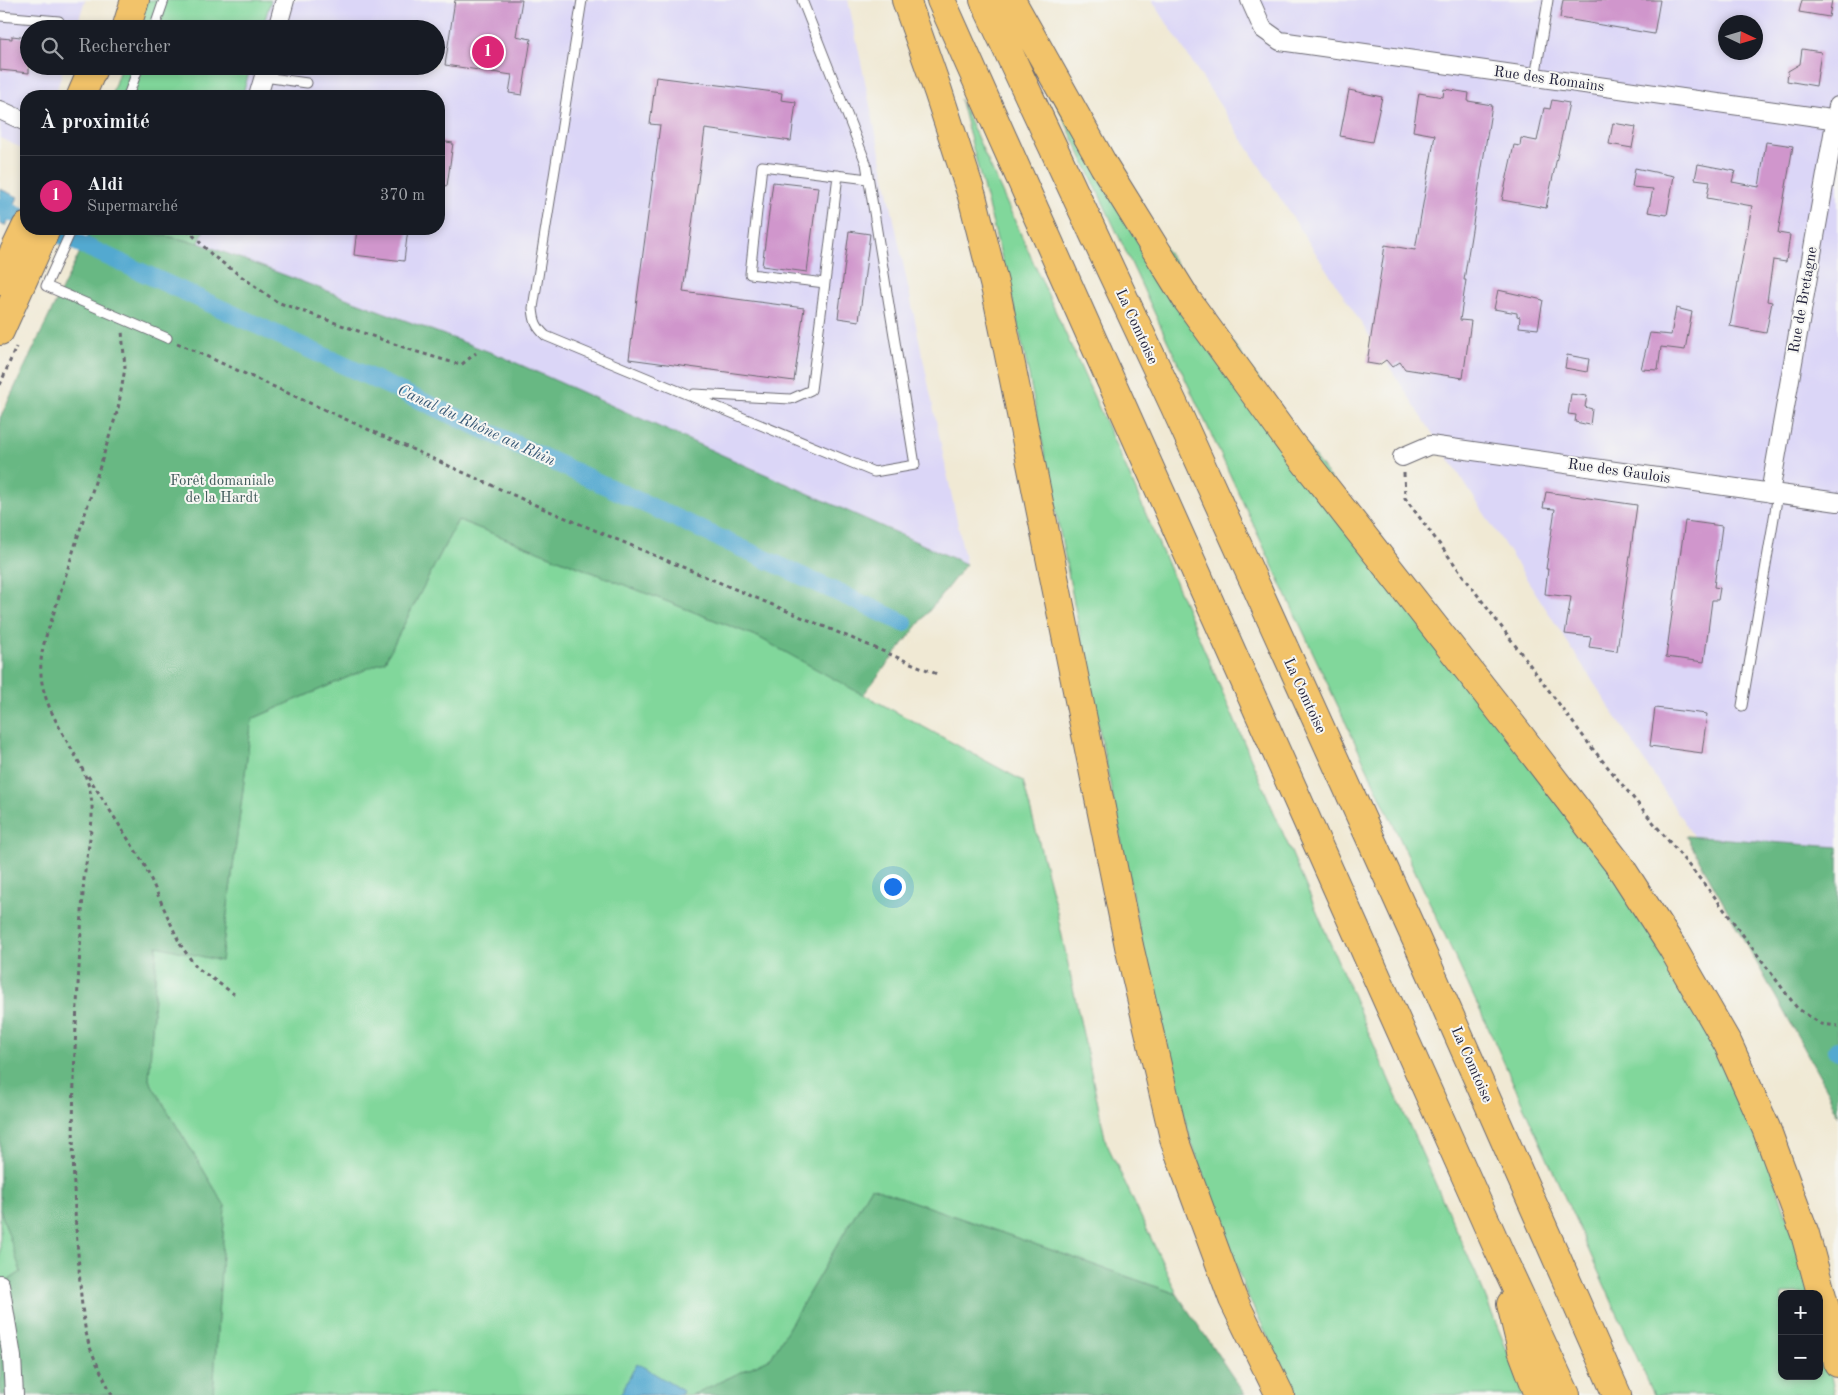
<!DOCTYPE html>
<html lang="fr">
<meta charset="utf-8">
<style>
body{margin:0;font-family:"Old Standard TT",serif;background:#20242c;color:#f1f3f6}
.controls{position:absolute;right:15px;bottom:15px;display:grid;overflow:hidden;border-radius:10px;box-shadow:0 2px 8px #0003}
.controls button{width:45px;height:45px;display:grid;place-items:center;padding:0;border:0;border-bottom:1px solid #363941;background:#171b24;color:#f1f3f6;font:25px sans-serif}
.compass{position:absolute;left:1718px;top:15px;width:45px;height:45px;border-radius:50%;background:#171b24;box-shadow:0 2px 8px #0003;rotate:94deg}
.you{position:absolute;left:892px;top:886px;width:18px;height:18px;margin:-12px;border:4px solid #fff;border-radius:50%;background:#1a73e8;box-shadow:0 0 0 8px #1a73e833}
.badge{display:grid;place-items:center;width:32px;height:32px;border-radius:50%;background:#db2777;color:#fff;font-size:16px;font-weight:700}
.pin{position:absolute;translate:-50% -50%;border:2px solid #fff;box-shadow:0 1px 5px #0006}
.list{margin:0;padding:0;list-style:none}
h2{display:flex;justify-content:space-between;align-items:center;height:65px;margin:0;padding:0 20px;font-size:21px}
h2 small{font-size:16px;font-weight:400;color:#9ea1a6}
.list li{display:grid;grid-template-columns:32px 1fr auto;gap:15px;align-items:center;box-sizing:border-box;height:80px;padding:0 20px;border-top:1px solid #363941}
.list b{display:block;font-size:19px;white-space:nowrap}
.list p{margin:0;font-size:16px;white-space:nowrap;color:#9ea1a6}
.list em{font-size:16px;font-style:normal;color:#9ea1a6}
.icon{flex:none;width:28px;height:28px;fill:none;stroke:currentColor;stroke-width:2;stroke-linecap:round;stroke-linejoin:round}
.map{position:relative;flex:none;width:1838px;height:1395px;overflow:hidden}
.search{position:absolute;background:#171b24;box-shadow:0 2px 8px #0003;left:20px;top:20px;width:425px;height:55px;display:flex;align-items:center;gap:12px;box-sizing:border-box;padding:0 18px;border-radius:28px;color:#9ea1a6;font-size:19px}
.panel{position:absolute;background:#171b24;box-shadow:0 2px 8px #0003;left:20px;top:90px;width:425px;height:145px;border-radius:20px}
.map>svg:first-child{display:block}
.built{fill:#dbd6f7;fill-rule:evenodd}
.green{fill:#81d79b;stroke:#527c6b}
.forest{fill:#68b883;stroke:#456d5f}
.water{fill:#53a9d0;stroke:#3a6686}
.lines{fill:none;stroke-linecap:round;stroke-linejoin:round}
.canal{stroke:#53a9d0;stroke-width:18}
.building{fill:#d096cc}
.service-casing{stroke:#6a6871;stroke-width:11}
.minor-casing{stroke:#6a6871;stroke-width:20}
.primary-casing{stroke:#6a6871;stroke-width:30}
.motorway-casing{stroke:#6a6871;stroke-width:30}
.path{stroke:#6a6871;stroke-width:3;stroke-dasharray:4 4;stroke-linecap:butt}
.service{stroke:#fff;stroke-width:9}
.minor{stroke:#fff;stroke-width:18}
.primary{stroke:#f2c36a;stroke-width:28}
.motorway{stroke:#f2c36a;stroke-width:28}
.labels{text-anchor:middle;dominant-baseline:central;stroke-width:4;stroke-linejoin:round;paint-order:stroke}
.street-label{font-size:15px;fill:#22223b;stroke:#f6f6f2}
.park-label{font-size:15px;fill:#3e5858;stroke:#f6f6f2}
.water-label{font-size:16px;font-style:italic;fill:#365877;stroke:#f6f6f2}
</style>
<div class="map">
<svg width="1838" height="1395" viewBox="0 0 1838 1395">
<rect width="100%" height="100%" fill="#f6f6f2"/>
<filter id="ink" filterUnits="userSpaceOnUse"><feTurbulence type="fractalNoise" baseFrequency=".02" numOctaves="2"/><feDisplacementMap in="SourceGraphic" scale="10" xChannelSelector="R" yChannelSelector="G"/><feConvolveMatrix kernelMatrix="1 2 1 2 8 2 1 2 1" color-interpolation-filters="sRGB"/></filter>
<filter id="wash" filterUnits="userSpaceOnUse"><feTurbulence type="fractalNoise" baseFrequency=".0096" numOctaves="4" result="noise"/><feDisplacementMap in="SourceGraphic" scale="20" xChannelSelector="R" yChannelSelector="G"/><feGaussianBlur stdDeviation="1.12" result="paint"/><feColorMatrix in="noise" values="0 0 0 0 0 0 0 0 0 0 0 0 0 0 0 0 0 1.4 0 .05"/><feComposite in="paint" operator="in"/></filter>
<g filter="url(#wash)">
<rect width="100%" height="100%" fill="#f0e9d4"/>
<path class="built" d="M0,0H85L76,29H29V66H64L55,96H26V150L0,138Z
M271,0H848L966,564L503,357L199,243L204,229H439V96H242L251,66H436V29H262Z
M1152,0H1838V847L1693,836ZM1726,22H1756V52H1726Z"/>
<path class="green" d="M145,0H271L262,29H135Z
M121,66H251L242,96H111Z
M1049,87L1612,871L1664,949L1759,1131L1812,1294H1782V1376H1819V1320L1835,1395H1654L1492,1036Z
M960,99L1130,477L1389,1080L1476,1274L1525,1395H1297L1247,1295L1190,1139L1141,940L1028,371L1010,289Z
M133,229H204L199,243Z
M458,520L758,637L1023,781L1056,908L1106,1142L1177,1294L871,1187L771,1358L692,1395H213L225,1206L149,1080L157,945L221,961L252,719L385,661Z
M0,1209L21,1272L0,1286Z"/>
<path class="forest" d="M91,229H133L199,243L503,357L966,564L863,695L758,637L458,520L385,661L252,719L221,961L157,946L149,1080L225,1206L213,1395H0V1286L21,1272L0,1209V418Z
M1686,836L1838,847V1117L1827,1089Z
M871,1187L1177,1294L1245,1395H692L771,1358Z"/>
<path class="water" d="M0,189L18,197L5,226L0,224Z
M637,1363L683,1391L681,1395H620Z"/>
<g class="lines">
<path class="canal" d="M0,207L26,219
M48,229L904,623
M1837,1050L1838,1051"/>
</g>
<g id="blocks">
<path class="building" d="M455,0H522L516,36L531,39L522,95L509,93L512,75L445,65Z
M1563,0H1660L1654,34L1560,18Z
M1802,0H1832L1829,17L1799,12Z
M12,36L29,38V73L0,70V38L12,39Z
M1802,49L1821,52L1816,86L1787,81L1788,71L1800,64Z
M656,77L782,93L781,100L796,102L791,141L705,129L683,292L804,308L794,381L629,359L660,125L650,124Z
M1444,89L1469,93L1468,101L1492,105L1464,280H1466L1460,320L1471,321L1463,378L1405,369L1400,362L1392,367L1386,360L1379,365L1367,363L1385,245L1415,250L1435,135L1413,131L1419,93L1443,97Z
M1349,90L1382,97L1372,142L1340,136Z
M1552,100L1569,103L1546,208L1502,200L1514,145L1520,146L1521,138L1537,141L1544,108L1550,109Z
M1613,123L1636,127L1632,148L1609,144Z
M439,141L453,143L447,186L439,185Z
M1766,142L1793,146L1778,233L1790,235L1786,262L1773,260L1767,301L1772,302L1766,333L1730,326L1752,206L1707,198L1710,181L1695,179L1698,164L1735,171L1732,182L1759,187Z
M1635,168L1674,176L1667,215L1648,212L1653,189L1632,187Z
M773,182L818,187L807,272L762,266Z
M357,229H408L404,261L354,255Z
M849,231L870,234L859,321L838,318Z
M1498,290L1543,300L1538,329L1519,327L1520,317L1517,316V313L1494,309Z
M1676,308L1692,312L1685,350L1661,347L1658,370L1641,369L1650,333L1671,335Z
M1567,355L1589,359L1587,372L1565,368Z
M1571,394L1587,396L1585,407L1592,409L1590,425L1575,422L1576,415L1568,414Z
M1546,492L1637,505L1617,651L1589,647L1591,637L1565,634L1571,597L1545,594L1548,569H1546L1555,509L1543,508Z
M1685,521L1722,526L1714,587L1720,588L1718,600H1712L1704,662L1666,657Z
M1655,708L1707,714L1702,753L1650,746Z"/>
</g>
</g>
<g filter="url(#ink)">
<use href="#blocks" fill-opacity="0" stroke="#6a6871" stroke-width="1"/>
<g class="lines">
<g class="service-casing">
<path id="service" d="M582,0L533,308C534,321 536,327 546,336L874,472L915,465L866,163L802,0
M0,16L59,21
M154,29L164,0
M264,77L307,83
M1535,78L1548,0
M128,96L139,66
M838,175L825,283L750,274L762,166L868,179
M72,229L46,286L167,338
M694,394L791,399L811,390L825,283
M1742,706L1778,494"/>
</g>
<g class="minor-casing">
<path id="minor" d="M1250,0L1263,29L1280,41L1838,120
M277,29L285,0
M258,96L267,66
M0,110L26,122
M1402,457L1430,445L1838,502
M1770,493L1838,106
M0,1284L12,1357L14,1395"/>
</g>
<g class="primary-casing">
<path id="primary" d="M126,29L135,0
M81,96L94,66
M0,281L26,227
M0,331L46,229"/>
</g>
<g class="motorway-casing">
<path id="motorway" d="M906,0L938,91L972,196L996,291L1129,946L1175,1142L1233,1299L1280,1395
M941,0L1499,1251L1566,1395
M984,0L1174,405L1416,939L1617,1395
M1011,0L1104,166L1187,300L1291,444L1517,732L1619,865L1672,947L1728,1044L1766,1128L1805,1234L1832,1333L1838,1363
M1511,1304L1522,1350L1539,1395"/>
</g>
<path class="path" d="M187,229L213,256L277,302L414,351L461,365L476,353
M177,343L542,508L937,674
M0,385L16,347
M1404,473L1405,498L1592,748L1714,896L1797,1008L1821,1024L1838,1026
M88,776L144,864L180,944L196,967L234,994
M112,1395C104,1377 91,1355 87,1337C80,1306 80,1273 77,1242C68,1125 77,1010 83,893C84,864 93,836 92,806C91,784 82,767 71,748C45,703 30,676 50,625L118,409L125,368L122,331"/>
<use href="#service" class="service"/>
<use href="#minor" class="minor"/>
<use href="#primary" class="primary"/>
<use href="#motorway" class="motorway"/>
</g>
</g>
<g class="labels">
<g class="street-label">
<text transform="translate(1549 80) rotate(8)">Rue des Romains</text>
<text transform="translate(1804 300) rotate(-80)">Rue de Bretagne</text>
<text transform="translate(1136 327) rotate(65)">La Comtoise</text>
<text transform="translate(1619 472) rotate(8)">Rue des Gaulois</text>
<text transform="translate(1304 696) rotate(65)">La Comtoise</text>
<text transform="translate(1471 1065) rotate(66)">La Comtoise</text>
</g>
<g class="park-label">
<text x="222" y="481">Forêt domaniale<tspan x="222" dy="17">de la Hardt</tspan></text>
</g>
<g class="water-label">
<text transform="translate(476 426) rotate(25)">Canal du Rhône au Rhin</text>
</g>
</g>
</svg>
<div class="controls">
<button>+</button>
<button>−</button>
</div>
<svg class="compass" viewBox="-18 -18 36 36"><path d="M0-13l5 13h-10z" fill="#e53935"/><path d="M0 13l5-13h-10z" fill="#9ea1a6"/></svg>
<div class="you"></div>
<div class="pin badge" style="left:488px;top:52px">1</div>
<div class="search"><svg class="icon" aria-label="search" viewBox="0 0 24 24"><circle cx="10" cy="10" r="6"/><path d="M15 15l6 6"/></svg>Rechercher</div>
<section class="panel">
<h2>À proximité<small></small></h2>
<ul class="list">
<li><span class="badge">1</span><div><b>Aldi</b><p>Supermarché</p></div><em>370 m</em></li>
</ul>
</section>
</div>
